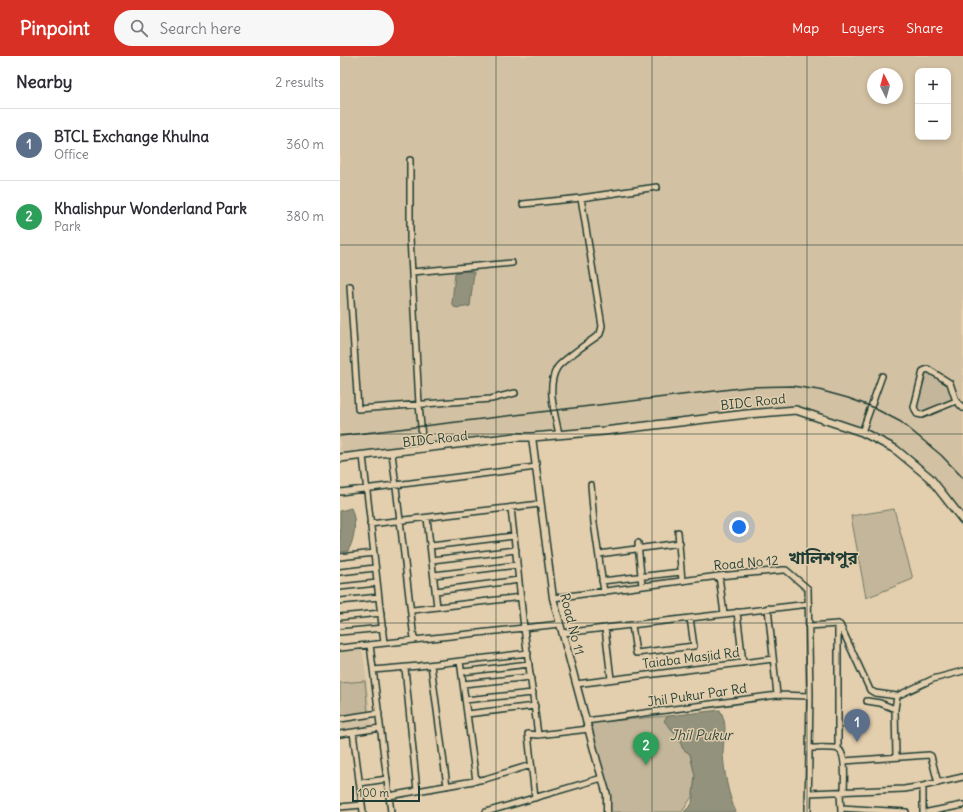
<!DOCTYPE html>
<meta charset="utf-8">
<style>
body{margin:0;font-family:Delius,"Noto Sans Bengali",sans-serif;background:#f7f7f7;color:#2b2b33}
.controls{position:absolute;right:12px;top:12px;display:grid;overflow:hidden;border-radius:8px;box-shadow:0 2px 6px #0003}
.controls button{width:36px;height:36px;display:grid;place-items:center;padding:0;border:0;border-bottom:1px solid #e1e1e2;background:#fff;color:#2b2b33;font:20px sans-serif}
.compass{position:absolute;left:527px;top:12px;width:36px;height:36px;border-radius:50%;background:#fff;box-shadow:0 2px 6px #0003;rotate:354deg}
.scale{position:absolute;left:12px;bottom:10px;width:68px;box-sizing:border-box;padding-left:4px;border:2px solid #1f3d34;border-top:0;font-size:11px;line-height:14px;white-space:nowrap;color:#1f3d34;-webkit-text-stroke:3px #e3cead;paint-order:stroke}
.you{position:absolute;left:399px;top:471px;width:14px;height:14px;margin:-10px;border:3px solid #fff;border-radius:50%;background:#1a73e8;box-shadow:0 0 0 6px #1a73e833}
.badge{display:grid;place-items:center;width:26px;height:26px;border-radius:50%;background:#d93025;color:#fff;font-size:13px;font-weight:700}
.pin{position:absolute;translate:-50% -33px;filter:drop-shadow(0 1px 2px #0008)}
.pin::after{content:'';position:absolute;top:21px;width:14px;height:12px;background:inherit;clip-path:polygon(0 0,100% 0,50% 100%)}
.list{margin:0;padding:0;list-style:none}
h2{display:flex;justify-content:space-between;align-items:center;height:52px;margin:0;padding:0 16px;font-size:17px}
h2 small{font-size:13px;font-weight:400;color:#7c7c81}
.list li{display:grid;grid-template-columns:26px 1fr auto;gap:12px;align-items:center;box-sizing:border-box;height:72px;padding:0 16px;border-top:1px solid #e1e1e2}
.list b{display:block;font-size:15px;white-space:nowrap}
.list p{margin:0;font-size:13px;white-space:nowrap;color:#7c7c81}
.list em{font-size:13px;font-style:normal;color:#7c7c81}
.icon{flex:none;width:22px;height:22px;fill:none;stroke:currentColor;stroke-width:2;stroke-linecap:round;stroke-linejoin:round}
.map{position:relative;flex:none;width:623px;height:756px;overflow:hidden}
header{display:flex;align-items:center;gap:24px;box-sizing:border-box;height:56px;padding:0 20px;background:#d93025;color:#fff}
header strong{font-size:19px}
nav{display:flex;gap:22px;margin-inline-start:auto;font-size:14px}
.search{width:280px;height:36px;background:#f7f7f7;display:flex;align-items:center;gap:10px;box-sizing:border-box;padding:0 14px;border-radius:22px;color:#7c7c81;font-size:15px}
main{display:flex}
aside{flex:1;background:#fff}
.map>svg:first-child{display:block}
.built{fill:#d2c1a2;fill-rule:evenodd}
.green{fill:#c3b69a;stroke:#717a67}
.water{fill:#93927c;stroke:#65705f}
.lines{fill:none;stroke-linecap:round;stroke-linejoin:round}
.minor-casing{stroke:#1f3d34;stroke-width:8}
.tertiary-casing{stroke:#1f3d34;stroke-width:9}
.secondary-casing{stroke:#1f3d34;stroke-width:10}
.minor{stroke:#e3cead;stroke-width:5}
.tertiary{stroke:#e3cead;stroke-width:6}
.secondary{stroke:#e3cead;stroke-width:7}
.rail{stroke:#1f3d34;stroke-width:1.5}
.grid{fill:none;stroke:#1f3d34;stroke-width:1;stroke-opacity:0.55}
.labels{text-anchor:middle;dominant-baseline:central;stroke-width:3;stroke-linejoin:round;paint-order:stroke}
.street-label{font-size:13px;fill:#1f3d34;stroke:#e3cead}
.water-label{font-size:14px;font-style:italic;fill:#2b463b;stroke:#e3cead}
.district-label{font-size:17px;font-weight:bold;fill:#1f3d34;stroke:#e3cead}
</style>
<header>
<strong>Pinpoint</strong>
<div class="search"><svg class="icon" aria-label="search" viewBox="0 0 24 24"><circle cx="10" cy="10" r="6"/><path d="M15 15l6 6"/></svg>Search here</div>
<nav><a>Map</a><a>Layers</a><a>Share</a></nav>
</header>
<main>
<aside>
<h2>Nearby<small>2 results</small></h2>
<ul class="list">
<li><span class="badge" style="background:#5c6f8a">1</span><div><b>BTCL Exchange Khulna</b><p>Office</p></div><em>360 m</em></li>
<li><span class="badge" style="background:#2e9e5b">2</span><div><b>Khalishpur Wonderland Park</b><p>Park</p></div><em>380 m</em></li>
</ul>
</aside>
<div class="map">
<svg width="623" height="756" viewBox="0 0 623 756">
<rect width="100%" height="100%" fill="#e3cead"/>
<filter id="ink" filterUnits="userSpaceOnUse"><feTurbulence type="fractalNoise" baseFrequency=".025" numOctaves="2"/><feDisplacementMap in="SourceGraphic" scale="8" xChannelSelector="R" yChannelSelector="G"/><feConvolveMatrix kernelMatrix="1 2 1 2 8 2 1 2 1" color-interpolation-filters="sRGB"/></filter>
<g filter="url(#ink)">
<path class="built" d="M0,0H623V462L617,450L590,418L555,388L521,373L452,352L0,402ZM578,15H608V81H578ZM533,18H557V42H533Z
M22,590L33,672L0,677V593Z"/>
<path class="green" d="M584,314L609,325L616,345L582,359L574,353Z
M554,453L573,523L526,542L511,460Z
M25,625L28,657L0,661V627Z
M328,660L324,665L337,679L343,693L350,698L355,720L353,739L342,756H266L267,739L247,667Z"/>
<path class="water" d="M123,215L134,216L130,250L119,252L114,251L112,247L115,217Z
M11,452C17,466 15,482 8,495L0,496V455Z
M380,654C389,670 383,681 383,697C384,716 388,739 396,756H344L352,748L355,720L350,698L343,693L337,679L324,665L328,660Z"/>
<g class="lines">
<g class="minor-casing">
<path id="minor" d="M70,104V181L79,348L83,393
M183,148L241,142L317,131
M72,216L172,207
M10,230L18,353L151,343L175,337
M616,345L582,359L577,358L574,351L583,315L588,313L610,327L616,345L623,352
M522,376L542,320
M219,378C215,359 206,330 217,312C222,304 251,285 260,278L262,270L241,142
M52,397L74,583
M23,400L44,587
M251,429L254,467L264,536
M0,436L196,411
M171,452L184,572L198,679
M87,462L97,551
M30,468L200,448
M338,476L342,525
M298,487L302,530
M91,490L174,480
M259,498L340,487
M0,501L34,497
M92,504L176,494
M0,516L35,512
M94,519L177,509
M379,520L384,558
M262,525L341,516
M0,531L37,527
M96,535L179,524
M213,542L379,520L443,514H446L468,533L470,640L468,756
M0,545L39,541
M428,552L437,639
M73,554L181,541
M397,556L403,607
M0,561L41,557
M498,568L500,569L530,634L535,637L557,640
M292,569L296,597L354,590L350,562
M469,570L498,568V693
M265,572L271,623
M0,576L43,572
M223,577L469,548
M30,589L51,756
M0,592L220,568
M120,605L136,725
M91,609L107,730
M65,612L77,735
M33,614L79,610L188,597
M122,616L189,608
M123,628L191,621
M236,628L433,603
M125,644L193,637
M527,645L540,647L555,653
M127,658L195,650
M0,663L39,657
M246,665L437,639L470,640
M13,676L23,756
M0,678L40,672
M469,692C477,692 492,691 498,693C507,697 504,727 504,736
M556,701L555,653L557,640L593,623L623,615
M504,705L589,699L591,700L598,727
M20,727L47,723
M500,736L501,756
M469,737L564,733L583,730L623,721
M49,740L145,723L191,709
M195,742L188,678L198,679L249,673
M0,751L22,749
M501,752L566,756
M146,756L262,722
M583,756V730
M588,756L623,749"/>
</g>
<g class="tertiary-casing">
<path id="tertiary" d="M192,381L213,542L257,705L267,739V756"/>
</g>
<g class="secondary-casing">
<path id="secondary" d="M0,402L175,381H192L264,375L407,358L456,354L522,376L555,393L590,422L623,464"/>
</g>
<use href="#minor" class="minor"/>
<use href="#tertiary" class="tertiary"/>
<use href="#secondary" class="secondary"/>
<path class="rail" d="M0,380L408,331L452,330L479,334L508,342L530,350L561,366L601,399L623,422"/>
</g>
</g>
<path class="grid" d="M156,0V756M312,0V756M467,0V756M0,189H623M0,378H623M0,567H623"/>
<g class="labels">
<g class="street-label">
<text transform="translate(413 346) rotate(-6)">BIDC Road</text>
<text transform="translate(95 383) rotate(-6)">BIDC Road</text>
<text transform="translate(406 507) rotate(-5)">Road No 12</text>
<text transform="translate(232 568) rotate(76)">Road No 11</text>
<text transform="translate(351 602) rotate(-7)">Taiaba Masjid Rd</text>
<text transform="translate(357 639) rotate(-8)">Jhil Pukur Par Rd</text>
</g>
<g class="water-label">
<text x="361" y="679">Jhil Pukur</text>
</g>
<g class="district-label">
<text x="483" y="502">খালিশপুর</text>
</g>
</g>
</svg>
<div class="controls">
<button>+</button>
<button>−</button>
</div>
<svg class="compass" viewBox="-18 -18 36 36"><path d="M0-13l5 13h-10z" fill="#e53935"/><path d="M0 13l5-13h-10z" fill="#7c7c81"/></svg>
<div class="scale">100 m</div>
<div class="you"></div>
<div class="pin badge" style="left:517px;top:686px;background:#5c6f8a">1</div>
<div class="pin badge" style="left:306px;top:709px;background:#2e9e5b">2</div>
</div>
</main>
